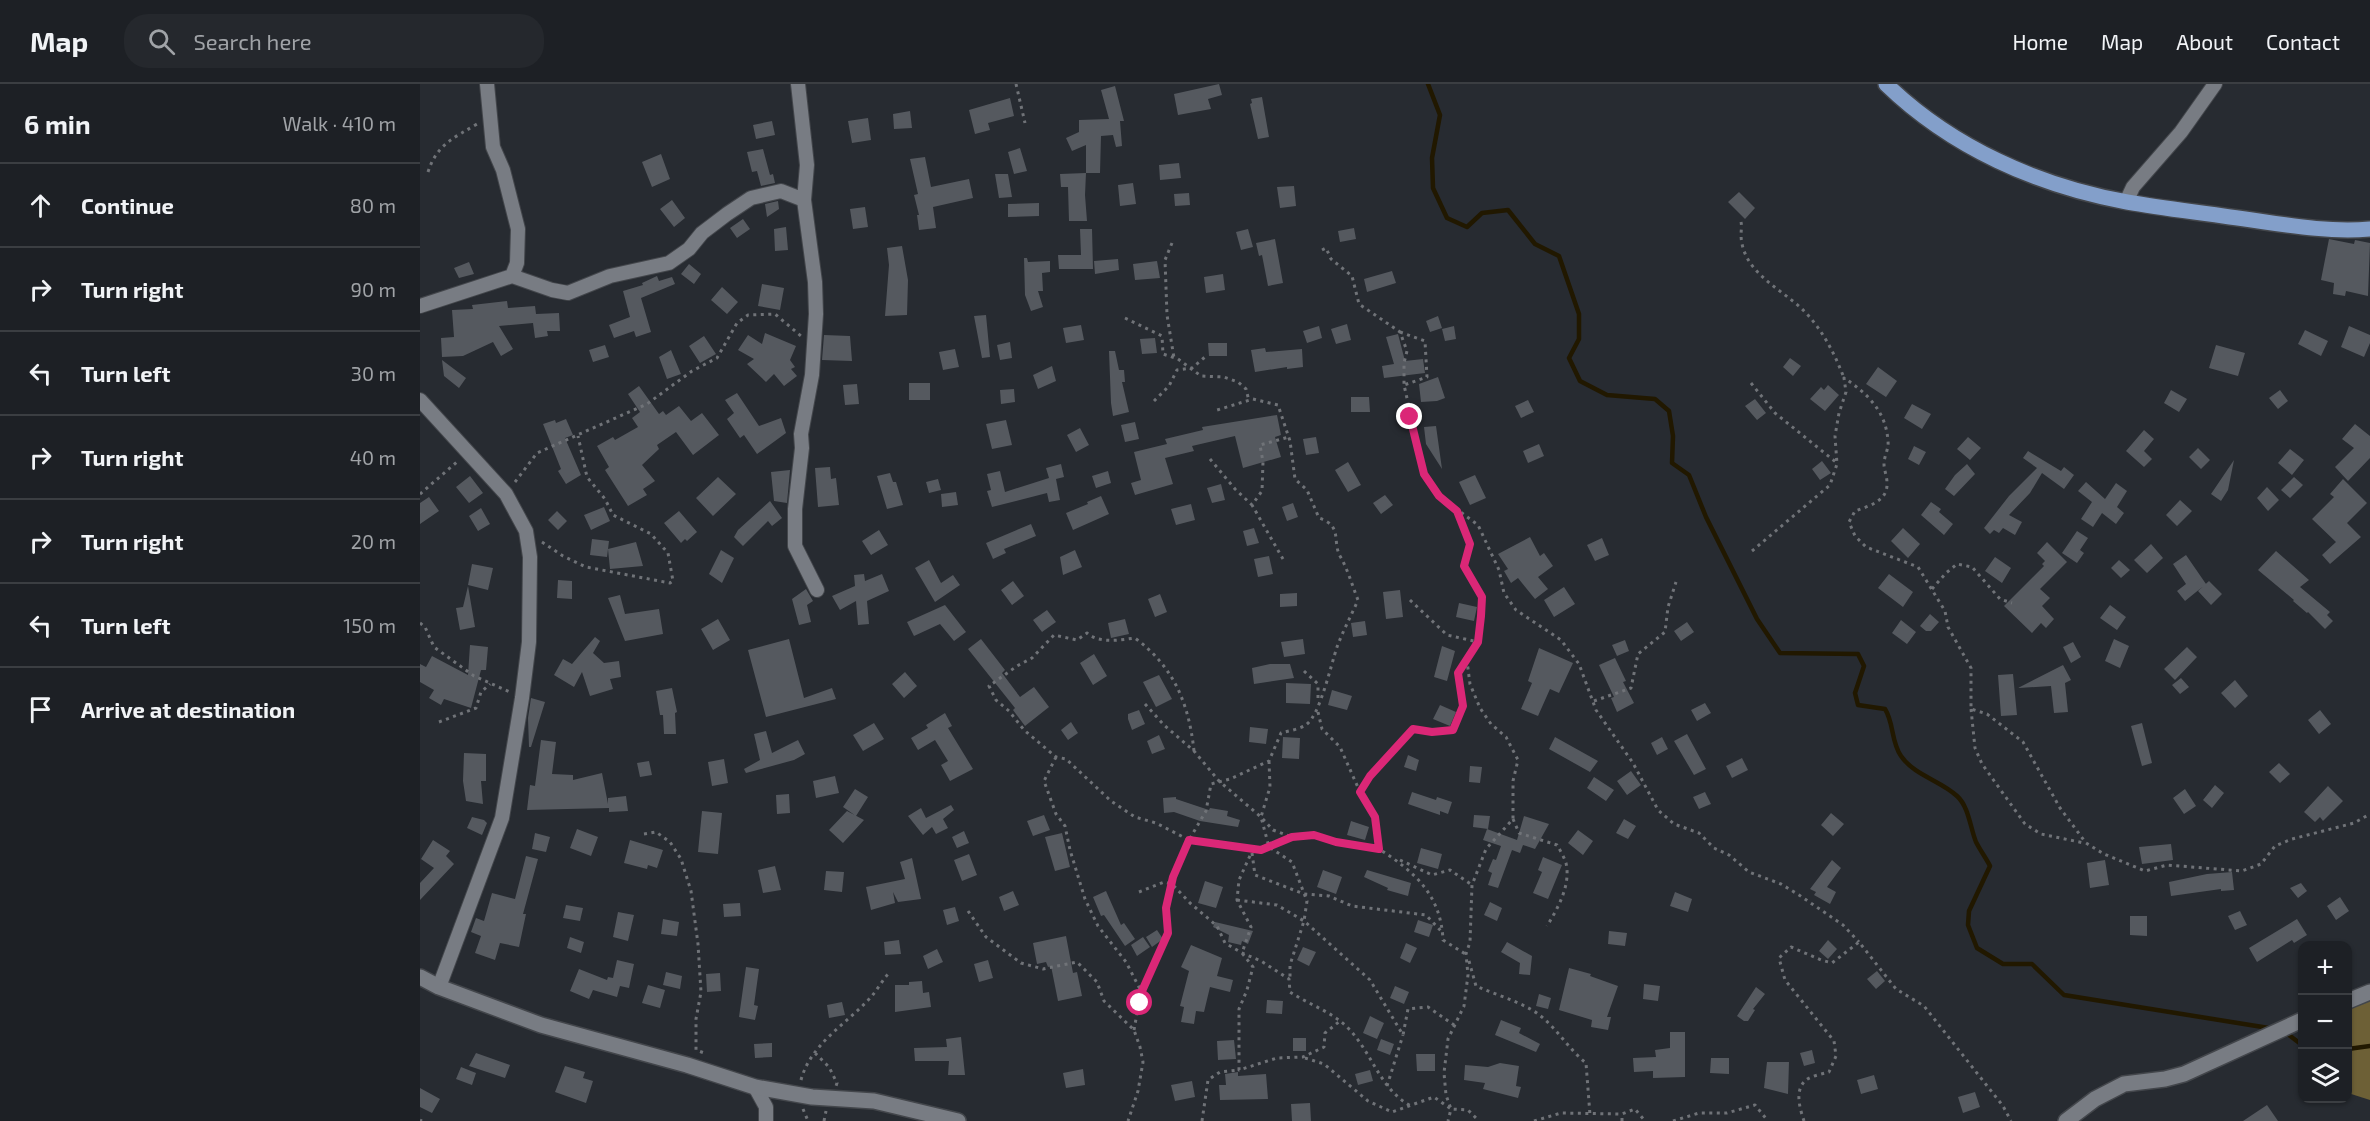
<!DOCTYPE html>
<meta charset="utf-8">
<style>
body{margin:0;font-family:"Exo 2",sans-serif;background:#25282d;color:#f1f3f6}
.controls{position:absolute;right:18px;bottom:18px;display:grid;overflow:hidden;border-radius:12px;box-shadow:0 2px 4px #0004}
.controls button{width:54px;height:54px;display:grid;place-items:center;padding:0;border:0;border-bottom:2px solid #3b3e42;background:#1d2025;color:#f1f3f6;font:30px sans-serif}
.stop{position:absolute;width:18px;height:18px;margin:-14px;border:4px solid #db2777;border-radius:50%;background:#fff}
.stop.end{background:#db2777;border-color:#fff;box-shadow:0 2px 6px #0008}
.list{margin:0;padding:0;list-style:none}
h2{display:flex;justify-content:space-between;align-items:center;height:78px;margin:0;padding:0 24px;font-size:26px}
h2 small{font-size:20px;font-weight:400;color:#a0a3a7}
.list li{display:grid;grid-template-columns:39px 1fr auto;gap:18px;align-items:center;box-sizing:border-box;height:84px;padding:0 24px;border-top:2px solid #3b3e42}
.list b{display:block;font-size:22px;white-space:nowrap}
.list em{font-size:20px;font-style:normal;color:#a0a3a7}
.icon{flex:none;width:33px;height:33px;fill:none;stroke:currentColor;stroke-width:2;stroke-linecap:round;stroke-linejoin:round}
.map{position:relative;flex:none;width:1950px;height:1037px;overflow:hidden}
header{display:flex;align-items:center;gap:36px;box-sizing:border-box;height:84px;padding:0 30px;background:#1d2025;border-bottom:2px solid #3b3e42}
header strong{font-size:28px}
nav{display:flex;gap:33px;margin-inline-start:auto;font-size:21px}
.search{width:420px;height:54px;background:#25282d;display:flex;align-items:center;gap:15px;box-sizing:border-box;padding:0 21px;border-radius:24px;color:#a0a3a7;font-size:22px}
main{display:flex}
aside{flex:1;background:#1d2025}
.map>svg:first-child{display:block}
.forest{fill:#6d6036}
.lines{fill:none;stroke-linecap:round;stroke-linejoin:round}
.stream{stroke:#211800;stroke-width:4.5}
.building{fill:#55595f}
.street-casing{stroke:#43464b;stroke-width:16}
.secondary-casing{stroke:#43464b;stroke-width:18}
.primary-casing{stroke:#43464b;stroke-width:18}
.path{stroke:#707378;stroke-width:3;stroke-dasharray:3 4.5;stroke-linecap:butt}
.street{stroke:#787c83;stroke-width:14}
.secondary{stroke:#787c83;stroke-width:15}
.primary{stroke:#839fca;stroke-width:15}
.route{stroke:#db2777;stroke-width:8}
</style>
<header>
<strong>Map</strong>
<div class="search"><svg class="icon" aria-label="search" viewBox="0 0 24 24"><circle cx="10" cy="10" r="6"/><path d="M15 15l6 6"/></svg>Search here</div>
<nav><a>Home</a><a>Map</a><a>About</a><a>Contact</a></nav>
</header>
<main>
<aside>
<h2>6 min<small>Walk · 410 m</small></h2>
<ul class="list">
<li><svg class="icon" aria-label="ahead" viewBox="0 0 24 24"><path d="M12 20V5M6 11l6-6 6 6"/></svg><div><b>Continue</b></div><em>80 m</em></li>
<li><svg class="icon" aria-label="right" viewBox="0 0 24 24"><path d="M7 20v-9h11M14 6l5 5-5 5"/></svg><div><b>Turn right</b></div><em>90 m</em></li>
<li><svg class="icon" aria-label="left" viewBox="0 0 24 24"><path d="M17 20v-9H6M10 6l-5 5 5 5"/></svg><div><b>Turn left</b></div><em>30 m</em></li>
<li><svg class="icon" aria-label="right" viewBox="0 0 24 24"><path d="M7 20v-9h11M14 6l5 5-5 5"/></svg><div><b>Turn right</b></div><em>40 m</em></li>
<li><svg class="icon" aria-label="right" viewBox="0 0 24 24"><path d="M7 20v-9h11M14 6l5 5-5 5"/></svg><div><b>Turn right</b></div><em>20 m</em></li>
<li><svg class="icon" aria-label="left" viewBox="0 0 24 24"><path d="M17 20v-9H6M10 6l-5 5 5 5"/></svg><div><b>Turn left</b></div><em>150 m</em></li>
<li><svg class="icon" aria-label="arrive" viewBox="0 0 24 24"><path d="M6 21V4h12l-3 4 3 4H6"/></svg><div><b>Arrive at destination</b></div></li>
</ul>
</aside>
<div class="map">
<svg width="1950" height="1037" viewBox="0 0 1950 1037">
<rect width="100%" height="100%" fill="#272b31"/>
<path class="forest" d="M1950,910V1016L1928,1009V920Z"/>
<g class="lines">
<path class="stream" d="M1008,0L1020,31L1012,74L1013,104L1027,134L1047,143L1062,129L1088,126L1115,160L1139,172L1159,230V255L1149,274L1160,297L1187,311L1235,315L1249,327L1253,352L1252,379L1269,391L1286,433L1337,535L1360,569L1438,570L1444,582L1435,609L1438,621L1465,625C1474,639 1471,658 1481,672C1495,692 1520,696 1537,712C1549,723 1550,743 1556,758C1560,766 1566,774 1570,782L1549,827L1548,841L1557,864L1583,880H1612L1644,911L1855,945
M1865,948L1882,961
M1928,965L1950,962"/>
</g>
<path class="building" d="M799,0L802,11L788,15L791,25L758,31L754,10Z
M695,2L704,37H700L702,62L696,63L693,51L681,52L680,89H666V61L652,67L646,54L659,48V36L689,35L681,6Z
M842,13L849,53L838,55L830,20L832,19L831,15Z
M590,14L594,32L568,39L570,46L555,50L549,26Z
M490,27L492,44L474,45L473,30Z
M448,34L451,56L432,59L428,37Z
M352,37L355,51L336,55L333,41Z
M600,64L607,87L594,90L588,68Z
M343,65L350,91L353,90L355,99L341,102L337,87L332,88L327,68Z
M241,70L250,95L232,103L222,78Z
M505,73L511,103L549,95L553,114L513,123L516,144L499,146L497,131H499L494,111L498,110L490,75Z
M759,79L761,94L740,96L739,81Z
M666,89L665,111L667,137H649L648,103H641L640,90Z
M575,90H588L592,113L579,114Z
M713,99L716,120L700,122L698,101Z
M874,102L876,122L860,124L857,103Z
M1319,108L1335,124L1325,135L1308,118Z
M769,109L770,121L755,122L754,110Z
M252,116L265,134L254,143L240,125Z
M358,117L359,125L347,133L345,120Z
M619,119V132L588,133V120Z
M445,123L448,143L433,145L430,125Z
M323,135L330,145L317,154L310,144Z
M366,143L368,166L355,167L354,145Z
M934,144L936,155L920,158L918,147Z
M660,145H672L673,185H639L638,171H661Z
M828,145L833,163L821,166L816,148Z
M855,155L863,199L848,202L842,171L839,172L836,159Z
M1909,155L1934,160L1935,156L1950,159L1948,212L1926,207L1925,212L1913,210L1914,199L1901,196Z
M482,162L488,196L487,231L465,232L469,181L467,164Z
M604,174H607L608,178L630,177V188L622,189L623,207H618L623,223L611,227L605,211Z
M698,175L699,186L675,190L674,177Z
M737,177L740,194L715,196L713,180Z
M49,178L54,190L39,194L34,184Z
M269,180L281,190L274,200L261,190Z
M972,187L976,199L947,208L944,195Z
M803,190L805,206L786,209L784,193Z
M237,192L239,197L252,193L255,200L221,214L231,248L216,253L214,247L194,254L189,241L210,233L203,207L223,201L222,199Z
M342,200L364,204L360,226L338,222Z
M302,203L318,218L307,230L291,216Z
M87,217L88,224L115,222L116,230L139,229L140,247H127L128,252L115,254L113,239L79,242L93,265L81,272L73,258L43,272L22,273L21,254L34,253L32,226L53,225L52,221Z
M566,231L570,273L562,274L554,232Z
M1018,232L1022,244L1010,248L1006,237Z
M927,240L931,256L916,260L911,245Z
M661,241L664,256L646,259L643,244Z
M899,242L902,254L887,259L883,247Z
M1034,242L1036,255L1025,257L1022,245Z
M1929,242L1950,251V259L1944,273L1921,263Z
M1885,246L1908,257L1901,272L1878,260Z
M345,249L376,262L370,276L375,283L371,285L377,292L364,302L354,290L346,298L327,280L334,275L318,266L328,251L342,260Z
M978,250L985,277L1003,275L1005,289L964,294L962,282L974,280L966,253Z
M404,251L430,252L432,277L402,276Z
M284,252L296,270L280,279L269,262Z
M735,254L737,269L722,270L720,255Z
M590,258L592,274L580,276L577,261Z
M788,259H807V272H789Z
M185,261L189,273L173,278L169,266Z
M1796,261L1825,269L1818,292L1789,284Z
M845,264L846,268L882,265L883,283L867,285V283L835,288L831,266Z
M535,265L539,283L523,286L519,268Z
M251,266L261,290L247,295L239,273Z
M689,267H695L699,286H704L705,298H702L709,328L693,332L691,319Z
M1370,274L1381,282L1373,292L1363,283Z
M22,276L46,294L39,304L24,292Z
M632,282L636,297L618,305L613,291Z
M1458,283L1477,297L1466,313L1446,300Z
M1018,293L1025,314L1017,317L1001,318L999,300Z
M489,299H510V316H489Z
M437,300L439,320L425,321L423,301Z
M1408,301L1419,311L1405,327L1390,315L1401,303L1404,306Z
M219,302L239,330L243,327L246,331L259,322L271,337L282,329L299,351L273,371L256,348L237,361L239,365L222,381L235,397L223,405L227,411L208,422L185,386L189,383L177,362L193,353L195,356L218,343L212,334L220,328L208,310Z
M594,305L595,318L581,320L580,306Z
M1751,306L1767,315L1759,328L1744,319Z
M1860,306L1868,317L1858,325L1849,314Z
M317,309L339,342L361,334L366,349L337,370L324,351L320,354L307,335L314,329L305,316Z
M931,313H949L950,328H931Z
M1335,315L1346,329L1337,336L1325,322Z
M1108,316L1114,328L1101,334L1095,322Z
M1492,320L1511,330L1502,345L1484,334Z
M857,331L861,351L855,353L861,373L823,384L815,352L772,362L774,367L745,374L753,400L715,411L711,399L721,396L714,368L747,360L745,355L783,346L782,343Z
M146,335L153,351L145,354L161,391L146,400L138,387L141,385L123,340L135,336L136,339Z
M586,336L592,361L572,365L566,340Z
M715,338L719,355L705,358L701,341Z
M1935,340L1950,352V374L1928,397L1915,383L1934,364L1922,355Z
M1016,342L1022,385L1006,360L1004,343Z
M660,344L669,361L656,368L647,351Z
M1724,346L1734,355L1724,367L1732,375L1724,383L1706,367Z
M896,353L899,369L886,371L883,355Z
M1548,353L1561,364L1550,376L1537,365Z
M1119,360L1124,372L1108,379L1103,367Z
M1494,362L1506,368L1499,381L1488,375Z
M1778,364L1790,376L1781,385L1769,373Z
M1870,365L1884,376L1872,391L1858,379Z
M1608,367L1641,387L1644,383L1654,391L1644,405L1622,389L1610,409L1589,431L1602,438L1595,451L1583,444L1579,449L1574,446L1570,450L1564,444L1589,412L1617,384L1603,374Z
M1814,376L1808,406L1801,417L1791,410Z
M1402,377L1411,389L1400,396L1392,385Z
M928,378L941,401L928,408L915,386Z
M641,380L644,393L636,395L640,416L629,418L627,409L572,423L567,407L571,406L567,390L580,387L585,408L629,394L626,384Z
M1547,380L1555,390L1534,412L1525,405L1535,391Z
M410,383L411,395L416,394L419,421L398,423L395,384Z
M370,386L367,419L354,417L351,388Z
M688,387L691,399L676,404L672,392Z
M470,389L473,398H476L483,421L467,425L457,392Z
M1055,391L1066,414L1050,421L1039,398Z
M50,392L63,409L49,419L36,403Z
M298,393L316,410L293,432L276,414Z
M1874,393L1883,401L1870,414L1861,406Z
M518,395L521,406L509,409L506,398Z
M1923,395L1947,419L1927,439L1941,453L1910,480L1902,471L1916,458L1892,435L1914,413L1910,410Z
M1666,398L1685,415L1696,399L1707,407L1697,423L1704,429L1696,440L1682,429L1673,443L1661,435L1672,418L1658,407Z
M801,400L805,416L792,419L787,404Z
M1847,403L1859,416L1848,427L1837,414Z
M536,408L538,421L522,423L521,410Z
M965,411L973,421L961,430L953,419Z
M681,412L689,430L653,446L646,429L668,420L667,418Z
M9,413L19,427L0,440V419Z
M1760,416L1772,427L1757,442L1746,431Z
M350,417L362,434L352,442L348,437L323,462L314,453L318,446Z
M1511,418L1521,425L1519,428L1533,440L1524,451L1501,431Z
M873,419L878,433L867,437L862,423Z
M771,420L775,436L756,441L751,425Z
M184,423L190,437L171,446L164,431Z
M61,424L70,440L58,447L49,432Z
M137,427L147,437L138,446L128,436Z
M259,427L277,448L267,457L265,455L261,459L244,439Z
M611,440L616,452L584,465L586,469L573,475L566,459Z
M834,444L839,459L827,462L823,447Z
M1483,444L1500,460L1488,474L1471,457Z
M459,446L468,461L451,471L442,457Z
M1657,447L1668,454L1660,466L1664,469L1657,479L1642,469Z
M1110,453L1120,472L1124,469L1133,482L1118,493L1128,505L1115,515L1098,494L1091,499L1084,487L1088,485L1078,470Z
M1182,454L1189,471L1175,477L1167,461Z
M172,455L189,457L187,473L170,471Z
M216,458L223,482L190,485L188,465Z
M1627,458L1647,478L1620,505L1630,514L1622,522L1634,535L1626,544L1621,539L1612,549L1584,522L1624,482L1622,480L1625,477L1617,469Z
M1731,460L1743,474L1727,489L1714,476Z
M301,466L314,474L302,499L289,490Z
M655,466L662,483L643,491L640,473Z
M1856,467L1889,496L1880,503L1910,528L1907,531L1913,537L1905,545L1888,528L1887,529L1873,517L1874,516L1838,486Z
M1766,471L1786,500L1765,517L1757,507L1766,500L1753,480Z
M849,472L853,490L838,493L834,475Z
M1575,473L1591,484L1582,499L1565,487Z
M509,476L521,499L533,491L540,501L515,518L495,484Z
M1699,476L1710,486L1701,494L1691,484Z
M52,480L73,484L68,506L48,501Z
M444,490L445,497L462,490L469,507L447,517L449,540L438,541L436,517L420,526L412,512L435,502L434,491Z
M1469,490L1493,508L1483,523L1458,504Z
M138,496L152,497V515L137,514Z
M593,497L604,512L592,521L581,506Z
M1789,497L1802,510L1791,521L1778,507Z
M48,502L55,543L40,546L36,524L43,523Z
M1144,503L1155,520L1134,533L1124,516Z
M386,505L393,517L387,521L391,538L379,541L372,515Z
M980,506L983,533L966,535L963,508Z
M877,509V522L860,523V510Z
M740,510L747,528L735,533L728,515Z
M200,511L205,530L239,525L243,550L205,557L188,514Z
M1039,519L1057,523L1054,537L1036,533Z
M525,521L546,548L534,557L520,540L494,552L487,538Z
M1690,521L1706,533L1697,546L1680,534Z
M627,526L636,538L622,548L613,536Z
M1510,530L1519,538L1511,547H1506L1500,542Z
M298,535L310,556L293,566L281,545Z
M705,535L709,550L691,554L688,539Z
M1481,536L1496,548L1487,560L1472,549Z
M945,537L947,551L933,553L931,539Z
M1267,538L1274,548L1261,557L1254,547Z
M175,553L180,557L173,569L184,579L199,577L201,593L190,595L193,605L170,612L162,588L154,603L134,591L143,575L152,580Z
M369,555L384,614L412,604L416,615L346,633L328,566Z
M561,555L585,586L582,589L600,613L614,603L629,623L605,642L593,626L595,624L548,565Z
M883,555L885,570L864,573L861,558Z
M1694,555L1709,562L1700,584L1685,577Z
M1205,556L1209,567L1197,572L1192,561Z
M1653,558L1661,573L1651,579L1643,563Z
M50,561L68,563L66,586H61L51,624L24,615L21,621L9,614L14,606L0,598V580L6,583L12,572L48,591Z
M1022,562L1035,567L1027,597L1014,593Z
M1767,563L1777,573L1755,596L1744,585Z
M1119,564L1153,579L1139,609L1130,605L1118,632L1101,625L1112,599L1108,597Z
M674,570L687,592L673,601L660,579Z
M1195,574L1206,597L1203,598L1214,619L1197,628L1191,614L1194,613L1179,581Z
M850,580H870L874,594L834,600L832,584Z
M1643,581L1651,596L1645,599L1648,628L1634,629L1631,602L1598,604Z
M485,588L497,602L484,614L472,600Z
M1593,590L1597,631L1581,632L1578,591Z
M739,591L752,615L736,623L723,598Z
M1761,594L1769,603L1760,610L1752,601Z
M1815,596L1828,612L1815,624L1801,609Z
M866,599L891,600L890,620L866,619Z
M252,604L257,628L255,629L256,650H244L243,631H240L236,607Z
M912,606L932,612L927,626L908,621Z
M111,614L125,618L111,663H109L108,634Z
M1285,619L1291,629L1277,637L1271,626Z
M1020,621L1036,628L1030,642L1013,635Z
M719,626L725,640L712,646L708,635V630Z
M1900,626L1911,640L1899,650L1888,636Z
M525,629L532,642L528,644L553,685L530,697L521,681L528,677L515,656L498,666L491,654L508,644L506,641Z
M651,638L658,649L648,656L641,646Z
M454,639L464,655L443,667L433,651Z
M1722,639L1732,679L1722,682L1711,642Z
M830,643L848,645L846,660L829,658Z
M346,647L352,669L378,656L385,670L374,676L326,689L324,685L340,676L334,650Z
M1267,650L1286,685L1274,691L1254,657Z
M739,651L745,665L732,670L727,657Z
M863,653L880,654L879,675L862,674Z
M1135,653L1178,677L1170,688L1129,665Z
M1242,653L1248,665L1237,671L1231,659Z
M121,656L136,658L132,690L153,691V696L182,689L188,720V714L206,712L208,727L189,728V724L107,726L110,701L115,702Z
M44,669L66,670V697H61L63,720L46,717L43,697Z
M988,671L999,676L996,687L984,683Z
M1322,674L1328,686L1312,694L1306,682Z
M304,675L308,699L292,702L288,678Z
M229,677L232,691L220,693L217,679Z
M1859,679L1870,690L1860,699L1849,688Z
M1050,682L1062,683L1060,699L1049,698Z
M1211,687L1221,701L1207,711L1197,697Z
M415,692L419,709L396,714L393,697Z
M1174,693L1194,706L1186,717L1167,704Z
M1795,701L1804,709L1792,724L1783,716Z
M1908,702L1923,717L1903,737L1900,733L1895,738L1884,728Z
M435,705L448,713L436,732L423,723Z
M1765,705L1776,722L1764,730L1753,714Z
M992,708L1016,716L1017,713L1032,718L1028,730L1020,727V731L988,720Z
M1285,708L1291,720L1279,725L1273,713Z
M369,710L370,729L357,730L356,711Z
M756,713V715L789,726L790,724L808,727L807,732L820,736L818,743L780,737L754,728L744,729L743,714Z
M531,721L534,726L523,735L528,744L516,750L512,743L503,751L488,732L501,724L506,734Z
M282,727L302,729L298,770L278,768Z
M427,727L444,736L423,759L409,746Z
M1411,729L1424,740L1413,752L1401,741Z
M624,731L630,746L613,752L607,737Z
M1054,731L1070,732L1068,745L1053,743Z
M1104,732L1129,740L1115,765L1103,761L1100,769L1092,766L1078,804L1068,801L1072,789L1068,787L1073,775L1076,776L1081,762L1063,756L1067,745L1097,756Z
M52,733L64,736L67,739L62,751L47,744Z
M1204,735L1216,742L1208,755L1196,749Z
M931,737L949,743L945,756L927,751Z
M157,745L178,753L171,772L150,764Z
M1158,746L1173,757L1163,771L1148,759Z
M544,747L549,759L537,764L532,753Z
M115,749L130,753L126,768L112,765Z
M642,749L650,783L635,787L625,753Z
M13,756L30,767L26,772L34,780L0,816V799L14,784L1,775Z
M210,756L243,766L237,784L228,781L227,785L204,779Z
M1751,760L1753,776L1722,780L1719,763Z
M1001,764L1022,770L1018,785L997,779Z
M549,770L557,791L542,797L534,776Z
M106,772L118,775L103,830H106L99,863L80,859L75,876L55,869L61,852L51,848L56,834L64,837L72,809L95,815Z
M1123,773L1142,781L1128,815L1113,809L1122,788L1118,786Z
M492,774L501,815L478,818L473,808L475,819L451,826L446,803L485,795L480,778Z
M1412,776L1421,784L1407,803L1416,808L1410,820L1394,811L1396,808L1390,805Z
M1685,776L1689,801L1670,804L1667,779Z
M355,782L361,806L343,809L338,786Z
M903,786L922,793L916,810L897,803Z
M947,786L991,799L988,812L967,806L968,804L944,793Z
M406,787L424,788L422,808L404,806Z
M1812,788L1814,806L1801,807V805L1751,812L1749,798L1787,790Z
M785,797L803,803L796,824L778,819Z
M1881,799L1887,807L1878,814L1870,804Z
M593,807L599,821L584,827L579,813Z
M686,807L701,841L704,839L715,855L705,862L684,831L681,832L673,813Z
M1255,808L1272,815L1268,828L1250,822Z
M1920,813L1929,827L1916,836L1907,822Z
M1070,818L1082,824L1077,837L1064,831Z
M320,819L321,832L304,833L303,820Z
M146,821L163,824L160,837L143,834Z
M535,823L539,837L527,841L523,826Z
M1820,827L1827,841L1815,846L1808,832Z
M198,828L214,831L208,857L193,853Z
M1710,832H1727V852L1710,851Z
M243,835L259,838L257,852L241,850Z
M1877,835L1887,851L1874,859L1872,856L1837,878L1829,864Z
M998,836L1013,841L1009,853L994,848Z
M795,838L833,847L828,860L822,857L821,861L808,858L809,851L793,843Z
M737,846L743,855L732,863L726,853Z
M1189,847L1207,849L1205,862L1188,860Z
M646,852L653,889L657,888L662,912L638,917L631,882L628,883L626,878L617,880L613,859Z
M150,853L164,858L161,869L147,864Z
M723,853L730,863L717,872L711,861Z
M479,856L481,870L465,871L464,858Z
M1408,856L1417,865L1408,875L1399,867Z
M1087,858L1112,872L1110,891L1099,890L1100,879L1081,868Z
M986,859L997,864L990,879L980,874Z
M771,861L802,874L797,892L813,896L810,908L790,903L784,928L776,927L774,940L761,938L764,923L760,922L769,887L761,883Z
M883,863L896,868L889,882L877,876Z
M517,865L523,878L508,885L503,872Z
M197,876L214,880L209,904L200,902L197,913L173,906L169,915L150,907L159,885L187,896L188,893L193,894Z
M568,876L573,894L559,898L554,880Z
M326,883L339,885L334,921L338,922L335,936L319,933Z
M1149,884L1171,890L1170,892L1198,902L1187,933H1191L1188,946L1171,943L1172,936L1139,926Z
M1457,887L1465,897L1456,905L1447,895Z
M246,888L262,892L260,905L243,901Z
M300,889L301,907L287,908L286,890Z
M502,897L503,909L509,908L511,923L475,928V901H489V898Z
M1224,900L1240,902L1238,917L1223,915Z
M228,901L245,906L240,924L222,919Z
M975,902L989,908L984,920L970,914Z
M1336,903L1345,910L1333,925L1335,926L1328,937H1324L1317,932Z
M1119,910L1131,914L1128,925L1116,922Z
M847,916L863,917L862,930L846,929Z
M422,918L425,931L409,934L407,921Z
M950,932L964,939L957,955L943,949Z
M1081,936L1101,944L1099,949L1120,960L1116,968L1075,951Z
M1250,948H1265V993L1233,994V987L1214,988L1213,974L1236,973L1235,966L1250,964Z
M541,953L545,991H528L529,977H495L494,964L527,963L526,955Z
M873,954H886V967H873Z
M961,955L974,960L970,971L957,966Z
M814,956L816,975L798,976L797,957Z
M352,959V973L335,974L334,960Z
M1392,966L1395,979L1384,982L1380,969Z
M56,969L90,981L85,994L49,982Z
M996,970H1015V987H997Z
M1291,974H1309V990L1290,989Z
M1347,978H1369L1368,1010L1344,1004Z
M1080,979L1099,982L1096,1002L1101,1003L1098,1014L1063,1005L1065,999L1044,996L1045,981L1068,983Z
M145,982L165,988L163,994L173,997L166,1019L135,1008Z
M41,983L56,989L52,1001L36,995Z
M663,985L665,1001L646,1004L643,989Z
M950,986L953,997L938,1001L935,990Z
M818,988V992L846,990L848,1015L800,1016L799,1001H806L805,990Z
M1454,991L1458,1005L1441,1010L1437,996Z
M772,997L775,1013L755,1017L751,1001Z
M0,1004L20,1015L12,1029L0,1023Z
M1555,1008L1560,1023L1543,1029L1538,1013Z
M890,1019L891,1037H872L871,1020Z
M1847,1021L1858,1037H1823Z"/>
<g class="lines">
<g class="street-casing">
<path id="street" d="M378,0L387,81L384,116L395,198L396,230L392,291L381,350L382,364L375,425V462L397,506
M1706,118L1713,103L1761,48L1795,0
M92,192L132,206L148,209L190,192L249,179L269,165L282,149L307,130L331,114L361,107L384,116
M0,222L92,192L97,179L98,145L83,86L73,63L67,0
M0,316L86,410L106,447L110,473L109,558L102,614L82,734L19,903
M335,1003L346,1023V1037"/>
</g>
<g class="secondary-casing">
<path id="secondary" d="M0,893L19,903L121,941L267,981L335,1003L392,1013L454,1017L538,1037
M1928,917L1950,908
M1646,1037L1675,1015L1704,1000L1745,995L1764,990L1882,936"/>
</g>
<g class="primary-casing">
<path id="primary" d="M1466,0C1531,63 1618,102 1707,118C1741,124 1776,128 1810,133C1857,139 1903,149 1950,145"/>
</g>
<path class="path" d="M596,0L605,39
M8,88C17,60 34,54 57,40
M1321,138C1322,142 1321,147 1321,151C1322,187 1358,203 1381,224C1401,243 1414,268 1424,294
M752,159L745,176L747,231L754,274
M902,166L906,164L911,175L932,192L939,220L980,248L987,267L984,279V301
M705,234L742,252L743,270L758,275L781,292L804,293L818,298L826,305L829,317
M980,248L1005,257L1007,293L984,301L1004,390L1019,412L1058,441L1079,486L1084,509L1096,526L1141,556L1159,580L1176,626L1213,679L1238,726L1254,740L1279,749L1294,764L1309,771L1329,788L1361,800L1379,811L1423,841L1439,858
M1331,299L1355,329L1417,379
M734,317L749,302L757,286L772,284L785,273
M790,375L815,405L832,421
M95,398L117,369L227,320L272,287L297,274L317,239L328,231L355,230L381,252
M0,410L38,377
M1037,429L1050,460L1044,482L1062,513L1058,558L1047,577L1050,600L1060,624L1071,640L1086,653L1098,676L1093,697V735L1066,765L1052,801L1050,858L1046,870L1048,891L1044,922L1028,955L1024,989L1026,1011L1031,1025L1048,1026L1059,1037
M122,458L143,472L166,483L250,499L253,497L248,469L231,450L193,431L185,415L167,393L158,352
M1332,467L1410,401L1417,380L1415,352L1419,329L1426,308L1424,294C1447,309 1466,327 1468,357C1469,365 1464,372 1464,380C1464,386 1467,392 1467,399C1468,417 1449,422 1435,427L1429,438L1435,452L1446,463L1498,483L1525,527L1528,543L1551,584V625L1567,630L1603,658L1640,724L1666,759L1684,770L1725,787L1747,781L1822,787L1841,780L1855,762L1872,755L1934,739L1950,730
M863,475L832,421L842,407L843,378L840,361L869,353
M1512,505L1526,489L1537,480L1552,483L1580,515L1592,519
M990,516L1027,551L1058,558
M0,539L5,543L14,563L54,592L90,608
M884,587L898,600V615
M1174,617L1211,604L1218,570L1245,548L1248,523L1256,498
M725,620L744,641L774,667L799,697L841,733L853,746L872,753L895,751L916,758L959,765
M1551,625L1555,664L1562,680L1605,740L1621,750L1664,759
M898,628L902,645L920,663L940,708L955,733L959,765C995,788 1021,811 1023,856L1047,871
M19,638L56,624L61,608L70,600
M774,667C769,620 754,583 715,554C699,556 680,560 667,549L657,556L634,551L612,574L597,582L569,602L576,616L589,627L604,646L636,673L646,675L691,717L715,733L736,739L769,756L789,759L841,766L872,753
M636,673L624,697L636,730L645,742L650,766L665,815L678,842L706,878L721,907
M849,677L850,703L841,733L849,763L872,778L887,817L884,837L870,881V897
M940,708L950,692L993,645L1012,648L1033,646L1043,622L1038,589L1046,579
M1093,735L1099,749L1137,761C1140,766 1144,773 1146,779C1151,801 1138,824 1127,842
M224,750L236,748L250,758L261,775L271,807L278,860L281,908L276,935V966L287,970
M833,765L819,796L817,816L831,843L822,869L833,883L827,906L819,925V986L857,974L883,973L904,963L905,949L920,937
M832,769L835,791L884,810L909,812L932,822L1006,831L1021,847
M980,776L1012,791L1030,786L1052,801
M719,808L744,798L752,800L770,819L797,842L805,859L822,869L841,877L869,895L870,908C888,920 910,927 926,942C952,967 959,1005 991,1022
M817,816L857,821L884,837L950,896L983,951L988,925L1008,923L1034,941L1035,939
M548,827L566,853L601,879L623,885L657,878L677,898L684,917L714,946L720,963L723,978L718,1007L708,1037
M1049,877L1056,902C1074,910 1095,916 1112,926C1134,939 1147,964 1166,979L1170,1031
M714,946L721,907L748,849L746,824L753,793L769,756L786,727L791,700L810,695L849,677L861,649C868,647 881,645 887,640C900,630 911,581 917,563C923,547 931,532 938,516C932,501 928,486 920,472C912,457 923,442 899,434L887,406L875,395L870,357L858,321L833,315L794,327
M395,969L409,983L417,999L416,1002
M885,974L904,980L948,1017L972,1028L1014,1013L1031,1025L1028,1037
M381,996C391,959 427,940 451,913C457,906 462,897 468,890
M967,1002L983,951
M383,1025L388,1037
M0,1036L2,1037
M404,1037L406,1027
M782,1037L788,996L800,988L819,986
M1114,1037L1141,1029L1202,1030L1215,1025L1225,1037
M1202,1037V1030
M1253,1037L1279,1029H1307L1335,1021L1348,1037
M1384,1037C1380,1025 1374,1006 1386,996C1391,992 1402,990 1409,988L1416,972L1414,957L1365,896L1359,874L1371,863L1401,876L1412,879L1439,858L1476,905L1504,922L1583,1022L1591,1037"/>
<use href="#street" class="street"/>
<use href="#secondary" class="secondary"/>
<use href="#primary" class="primary"/>
</g>
<g class="lines">
<path class="route" d="M720,919L722,907L748,849L746,824L753,793L769,756L841,766L872,753L894,751L916,758L959,765L955,733L940,708L950,692L993,645L1012,648L1033,646L1043,622L1038,589L1058,558L1061,532L1062,513L1044,482L1050,460L1037,427L1019,412L1004,390L990,333"/>
</g>
</svg>
<div class="controls">
<button>+</button>
<button>−</button>
<button><svg class="icon" aria-label="layers" viewBox="0 0 24 24"><path d="M12 4l9 5-9 5-9-5zM3 14l9 5 9-5"/></svg></button>
</div>
<div class="stop" style="left:720px;top:919px"></div>
<div class="stop end" style="left:990px;top:333px"></div>
</div>
</main>
